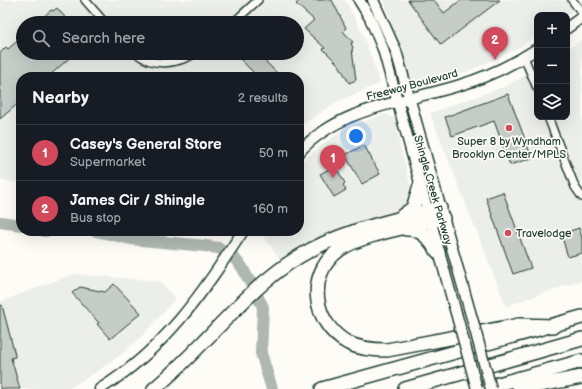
<!DOCTYPE html>
<meta charset="utf-8">
<style>
body{margin:0;font-family:"Balsamiq Sans",sans-serif;background:#242831;color:#f1f3f6}
.controls{position:absolute;right:12px;top:12px;display:grid;overflow:hidden;border-radius:8px;box-shadow:0 4px 16px #0002}
.controls button{width:36px;height:36px;display:grid;place-items:center;padding:0;border:0;border-bottom:1px solid #363941;background:#171b24;color:#f1f3f6;font:20px sans-serif}
.you{position:absolute;left:356px;top:136px;width:14px;height:14px;margin:-10px;border:3px solid #fff;border-radius:50%;background:#1a73e8;box-shadow:0 0 0 6px #1a73e833}
.badge{display:grid;place-items:center;width:26px;height:26px;border-radius:50%;background:#d1495b;color:#fff;font-size:13px;font-weight:700}
.pin{position:absolute;translate:-50% -33px;filter:drop-shadow(0 1px 2px #0008)}
.pin::after{content:'';position:absolute;top:21px;width:14px;height:12px;background:inherit;clip-path:polygon(0 0,100% 0,50% 100%)}
.list{margin:0;padding:0;list-style:none}
h2{display:flex;justify-content:space-between;align-items:center;height:52px;margin:0;padding:0 16px;font-size:17px}
h2 small{font-size:13px;font-weight:400;color:#9ea1a6}
.list li{display:grid;grid-template-columns:26px 1fr auto;gap:12px;align-items:center;box-sizing:border-box;height:56px;padding:0 16px;border-top:1px solid #363941}
.list b{display:block;font-size:15px;white-space:nowrap}
.list p{margin:0;font-size:13px;white-space:nowrap;color:#9ea1a6}
.list em{font-size:13px;font-style:normal;color:#9ea1a6}
.icon{flex:none;width:22px;height:22px;fill:none;stroke:currentColor;stroke-width:2;stroke-linecap:round;stroke-linejoin:round}
.map{position:relative;flex:none;width:582px;height:389px;overflow:hidden}
.search{position:absolute;background:#171b24;box-shadow:0 4px 16px #0002;left:16px;top:16px;width:288px;height:44px;display:flex;align-items:center;gap:10px;box-sizing:border-box;padding:0 14px;border-radius:22px;color:#9ea1a6;font-size:15px}
.panel{position:absolute;background:#171b24;box-shadow:0 4px 16px #0002;left:16px;top:72px;width:288px;height:164px;border-radius:16px}
.map>svg:first-child{display:block}
.built{fill:#eceee9;fill-rule:evenodd}
.lines{fill:none;stroke-linecap:round;stroke-linejoin:round}
.river{stroke:#aeb8b1;stroke-width:12}
.building{fill:#c6cdc7;stroke:#1f3d34}
.street-casing{stroke:#1f3d34;stroke-width:10}
.secondary-casing{stroke:#1f3d34;stroke-width:13}
.highway-casing{stroke:#1f3d34;stroke-width:16}
.street{stroke:#fdfcf7;stroke-width:7}
.secondary{stroke:#fdfcf7;stroke-width:10}
.highway{stroke:#fdfcf7;stroke-width:13}
.secondary-bridge-casing{stroke:#1f3d34;stroke-width:13;stroke-linecap:butt}
.secondary-bridge{stroke:#fdfcf7;stroke-width:10}
.poi-dot{fill:#d1495b;stroke:#fdfcf7;stroke-width:1.5}
.labels{text-anchor:middle;dominant-baseline:central;stroke-width:3.5;stroke-linejoin:round;paint-order:stroke}
.street-label{font-size:11px;fill:#1f3d34;stroke:#fdfcf7}
.poi-label{font-size:11px;fill:#1f3d34;stroke:#fdfcf7}
</style>
<div class="map">
<svg width="582" height="389" viewBox="0 0 582 389">
<rect width="100%" height="100%" fill="#fdfcf7"/>
<filter id="ink" filterUnits="userSpaceOnUse"><feTurbulence type="fractalNoise" baseFrequency=".025" numOctaves="2"/><feDisplacementMap in="SourceGraphic" scale="8" xChannelSelector="R" yChannelSelector="G"/><feConvolveMatrix kernelMatrix="1 2 1 2 8 2 1 2 1" color-interpolation-filters="sRGB"/></filter>
<g filter="url(#ink)">
<path class="built" d="M0,0H345L363,34L380,83L333,104L299,127V77H21V183L0,180ZM23,23H297V53H23Z
M384,0H582V4L567,15H537V35L517,49L466,72L415,86L410,81Z
M582,39V280L506,306L430,113L506,86L537,69V117H567V50Z
M386,114L394,118L398,125L399,143L412,190L413,198L408,209L283,263L259,231H299V164L324,143L350,126Z
M73,274L159,281L176,298L144,334L123,353L98,371L68,389H0V302Z"/>
<g class="lines">
<path class="river" d="M0,222L21,225
M44,231H46
M96,231L131,239L205,246L218,248L234,258L242,267L263,307L261,353L272,389"/>
</g>
<path class="building" d="M300,0H332L346,28L343,31L353,42L351,43L353,48L352,49L356,80L349,83L339,65L323,49L325,48L304,29L314,20L296,4Z
M408,0H434L444,13L461,0H500L441,45Z
M57,8L70,23H37L51,10L53,11Z
M23,36V53H75L48,77H21V101L0,119V53L6,47L8,49Z
M242,53H257L281,77H258L238,57Z
M508,94L532,158L510,165L494,121L452,136L445,117Z
M364,145L380,174L362,184L345,155Z
M333,167L336,171H338L345,183L343,185L346,190L334,197L320,174Z
M503,192L531,268L513,274L486,198Z
M579,228L582,238V253L568,257L561,234Z
M114,284L141,313L110,339L97,324L99,323L72,293L80,287L105,292Z
M2,305L15,355V357L11,358L20,389H0V306Z"/>
<g class="lines">
<g class="street-casing">
<path id="street" d="M85,0L105,23
M572,0L582,13
M233,23L258,0
M136,53C154,68 177,64 196,53
M524,57L537,88
M548,117L575,187L582,197"/>
</g>
<g class="secondary-casing">
<path id="secondary" d="M359,0L370,18L383,49L456,313
M373,0L396,51L473,322
M567,28L582,17
M299,152C341,107 401,103 457,86C485,78 512,65 537,49
M100,389C166,348 201,295 243,231"/>
</g>
<g class="highway-casing">
<path id="highway" d="M402,216L413,208L420,186
M443,218C415,226 361,234 339,250C305,275 313,324 348,343C360,349 374,350 387,350L519,325L554,326
M406,229C422,228 430,240 438,252
M154,389C204,348 245,289 300,256C343,230 393,221 440,208
M322,389L582,317
M405,389L582,339
M480,389L582,361
M519,389L582,377"/>
</g>
<use href="#street" class="street"/>
<use href="#secondary" class="secondary"/>
<use href="#highway" class="highway"/>
<g class="secondary-bridge-casing">
<path id="secondary-bridge" d="M456,313L477,389
M473,322L491,389"/>
</g>
<use href="#secondary-bridge" class="secondary-bridge"/>
</g>
</g>
<g class="poi-dot">
<circle cx="509" cy="128" r="4"/>
<circle cx="508" cy="233" r="4"/>
</g>
<g class="labels">
<g class="street-label">
<text transform="translate(412 85) rotate(-15)">Freeway Boulevard</text>
<text transform="translate(433 190) rotate(74)">Shingle Creek Parkway</text>
</g>
<g class="poi-label">
<text x="509" y="141">Super 8 by Wyndham<tspan x="509" dy="13">Brooklyn Center/MPLS</tspan></text>
<text x="516" y="233" text-anchor="start">Travelodge</text>
</g>
</g>
</svg>
<div class="controls">
<button>+</button>
<button>−</button>
<button><svg class="icon" aria-label="layers" viewBox="0 0 24 24"><path d="M12 4l9 5-9 5-9-5zM3 14l9 5 9-5"/></svg></button>
</div>
<div class="you"></div>
<div class="pin badge" style="left:333px;top:178px">1</div>
<div class="pin badge" style="left:495px;top:60px">2</div>
<div class="search"><svg class="icon" aria-label="search" viewBox="0 0 24 24"><circle cx="10" cy="10" r="6"/><path d="M15 15l6 6"/></svg>Search here</div>
<section class="panel">
<h2>Nearby<small>2 results</small></h2>
<ul class="list">
<li><span class="badge">1</span><div><b>Casey's General Store</b><p>Supermarket</p></div><em>50 m</em></li>
<li><span class="badge">2</span><div><b>James Cir / Shingle</b><p>Bus stop</p></div><em>160 m</em></li>
</ul>
</section>
</div>
